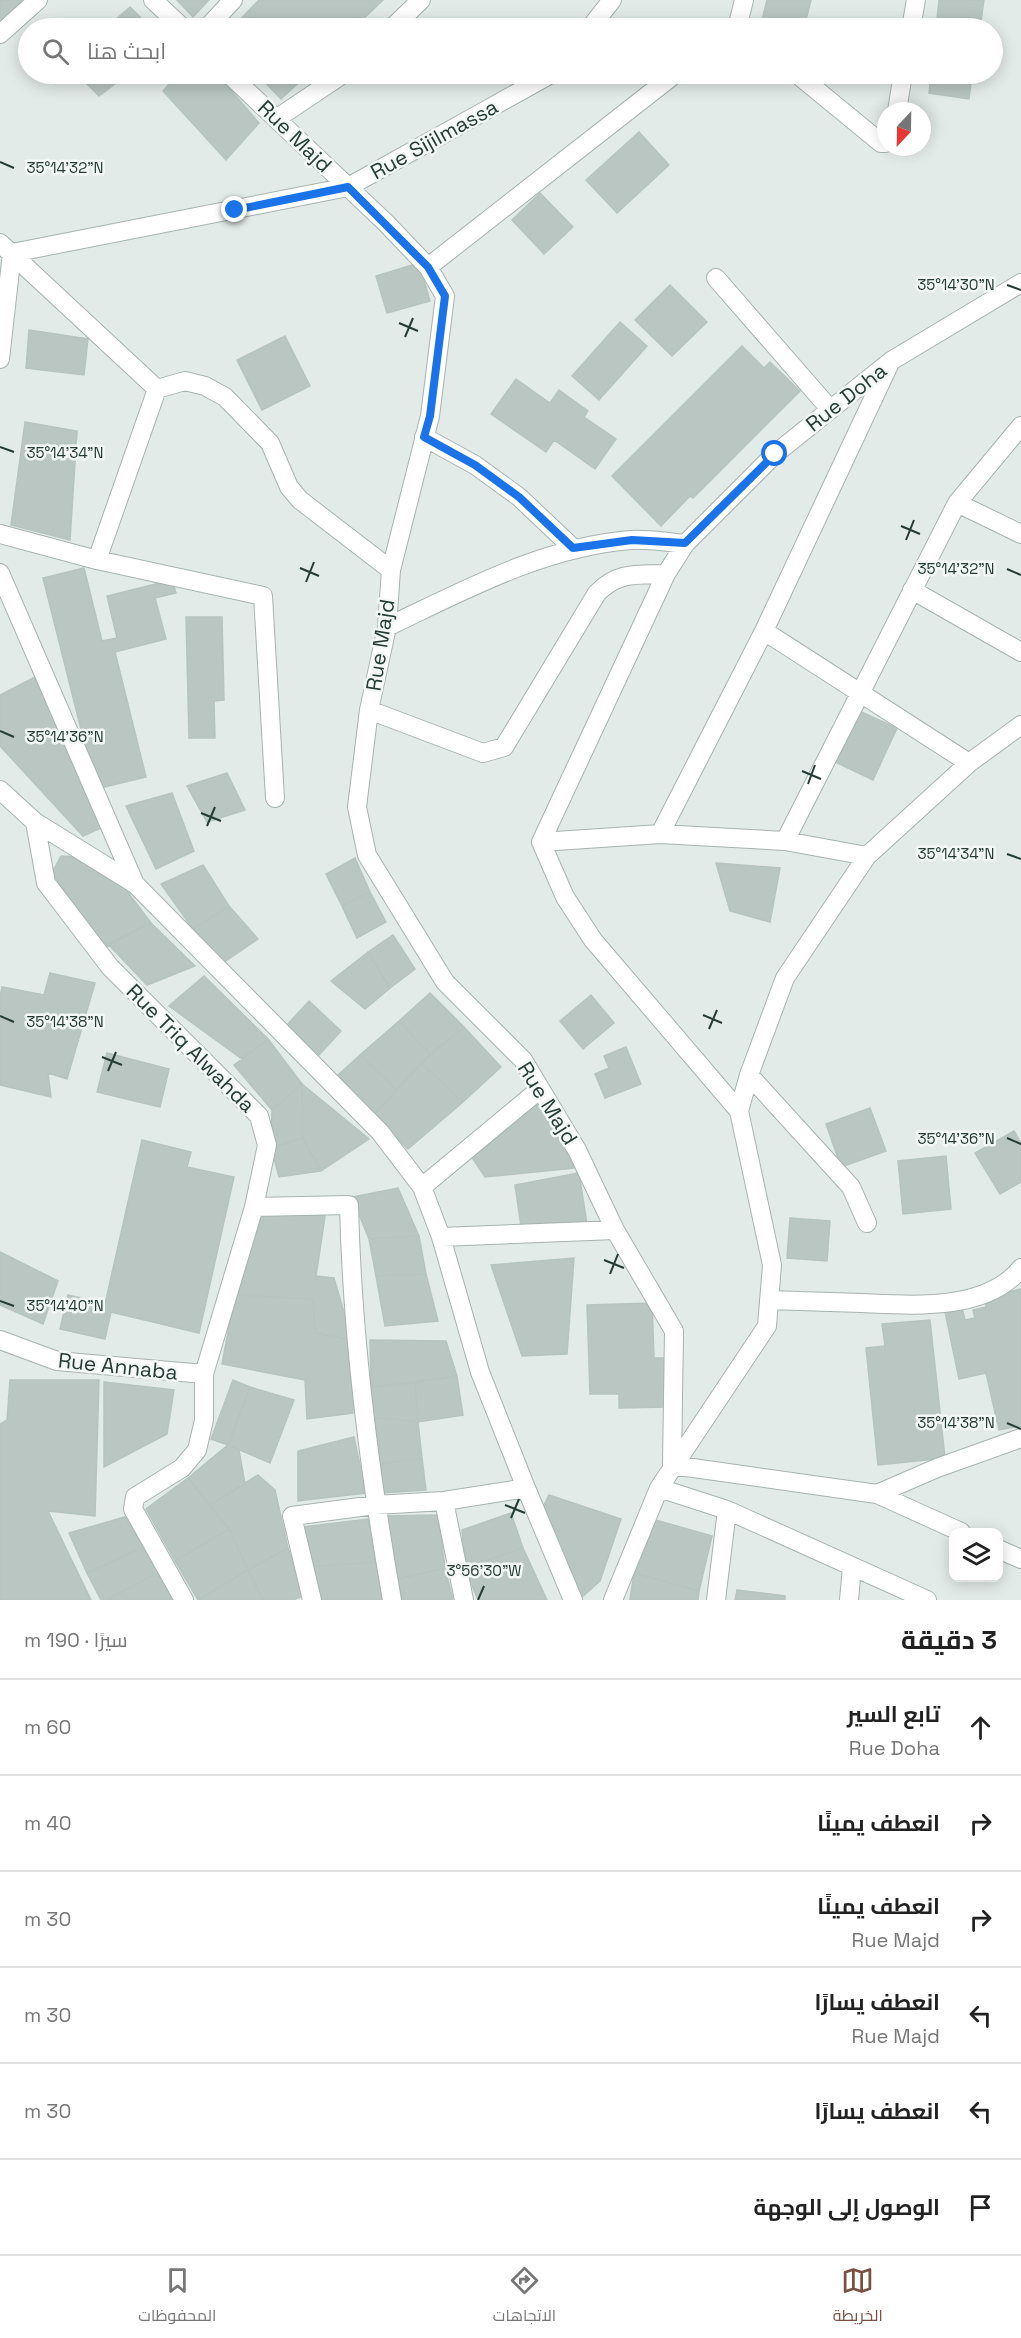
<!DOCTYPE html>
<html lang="ar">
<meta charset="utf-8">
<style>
body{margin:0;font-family:"Space Grotesk",Cairo,sans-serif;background:#f6f6f6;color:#222;direction:rtl}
.controls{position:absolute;right:18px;bottom:18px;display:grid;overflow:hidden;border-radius:12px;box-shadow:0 3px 15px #0003}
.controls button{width:54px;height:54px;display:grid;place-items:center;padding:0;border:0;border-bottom:2px solid #e0e0e0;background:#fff;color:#222;font:30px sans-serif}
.compass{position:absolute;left:877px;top:102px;width:54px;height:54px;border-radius:50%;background:#fff;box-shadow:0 3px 15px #0003;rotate:202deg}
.stop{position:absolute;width:18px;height:18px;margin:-14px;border:4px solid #1a73e8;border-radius:50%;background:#fff}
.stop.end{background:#1a73e8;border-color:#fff;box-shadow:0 2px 6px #0008}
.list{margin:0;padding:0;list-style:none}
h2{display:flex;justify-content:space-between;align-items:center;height:78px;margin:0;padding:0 24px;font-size:26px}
h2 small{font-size:20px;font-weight:400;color:#767676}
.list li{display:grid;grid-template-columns:39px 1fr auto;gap:18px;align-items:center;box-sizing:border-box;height:96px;padding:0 24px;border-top:2px solid #e0e0e0}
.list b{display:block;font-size:22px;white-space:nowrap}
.list p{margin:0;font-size:20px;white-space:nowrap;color:#767676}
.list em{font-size:20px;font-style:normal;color:#767676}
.icon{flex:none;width:33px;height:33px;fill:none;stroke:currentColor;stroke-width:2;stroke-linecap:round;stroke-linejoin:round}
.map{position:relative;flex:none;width:1021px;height:1600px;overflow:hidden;direction:ltr}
.search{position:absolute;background:#fff;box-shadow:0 3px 15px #0003;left:18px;right:18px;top:18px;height:66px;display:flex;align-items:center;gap:15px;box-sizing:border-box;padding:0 21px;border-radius:33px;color:#767676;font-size:22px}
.sheet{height:654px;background:#fff}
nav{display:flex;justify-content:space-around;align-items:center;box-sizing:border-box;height:84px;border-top:2px solid #e0e0e0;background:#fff;font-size:16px;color:#767676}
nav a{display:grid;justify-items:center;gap:3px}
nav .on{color:#795042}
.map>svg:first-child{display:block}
.building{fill:#b9c6c1;stroke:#b6c4bf;stroke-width:1.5}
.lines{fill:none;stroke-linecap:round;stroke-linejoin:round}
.street-casing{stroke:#a6b3af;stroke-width:20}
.street{stroke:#fff;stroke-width:18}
.route{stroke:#1a73e8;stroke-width:8}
.ticks{fill:none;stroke:#253b35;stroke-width:2}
.labels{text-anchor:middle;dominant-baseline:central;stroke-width:5;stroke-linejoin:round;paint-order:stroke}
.street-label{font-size:21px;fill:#253b35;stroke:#f3f8f6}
.ticks-label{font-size:15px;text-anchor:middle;fill:#253b35;stroke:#f3f8f6;stroke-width:5;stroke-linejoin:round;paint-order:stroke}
</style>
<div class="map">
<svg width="1021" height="1600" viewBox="0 0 1021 1600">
<rect width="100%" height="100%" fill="#e3ebe8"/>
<path class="building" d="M0,0H25L3,21L0,18Z
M177,0H209L193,17Z
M259,0H383L354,28H232Z
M767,0H811L804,28H760Z
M939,0H984L980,28H936Z
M130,7L151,28H106Z
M77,74H128L99,96Z
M178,74H217L259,123L226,160L163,91Z
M257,74H308L281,99Z
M931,74H972L969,99L929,93Z
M639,132L669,165L617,213L586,180Z
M540,193L573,227L544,254L512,220Z
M419,263L430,301L387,313L376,276Z
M670,285L707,322L672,356L635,320Z
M620,322L647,346L599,400L572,376Z
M29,330L88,339L84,375L26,368Z
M285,336L310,386L262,410L237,360Z
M742,346L764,368L770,362L800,391L693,498L690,496L661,526L612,476Z
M516,379L550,403L559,390L588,411L584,417L616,439L595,469L554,440L546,452L491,414Z
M25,422L77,431L70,540L11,525Z
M84,568L102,641L117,638L107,596L172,580L176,593L155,598L166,639L115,652L146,777L96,789L43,578Z
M186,617H222L224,700L214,701L215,738H189Z
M35,677L108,825L83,836L0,746V695Z
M857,710L897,728L873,780L833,761Z
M227,773L245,810L207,822L187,786Z
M172,793L194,851L156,869L126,806Z
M61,856L80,857L124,887L151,923L104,948L52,873Z
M355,858L370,892L342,906L326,874Z
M716,863L780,868L770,922L730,911Z
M203,865L229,906L193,929L161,884Z
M370,892L386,922L357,938L342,906Z
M229,906L258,939L224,962L193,929Z
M151,923L195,966L147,985L108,944Z
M393,935L415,969L390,988L368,952Z
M368,952L390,988L365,1009L331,981Z
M50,973L95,983L67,1079L48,1073L51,1097L0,1085V997L2,987L44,995Z
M204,976L268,1039L242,1059L169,1006Z
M430,993L464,1027L430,1054L399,1021Z
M591,995L614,1023L583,1049L560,1021Z
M309,1001L341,1031L319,1055L287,1025Z
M399,1021L430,1054L397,1090L360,1055Z
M464,1027L501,1067L463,1102L421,1063Z
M268,1039L302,1084L272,1110L234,1065Z
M626,1047L641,1084L605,1098L595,1074L609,1068L604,1056Z
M107,1053L169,1069L160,1107L97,1092Z
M360,1055L397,1090L374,1115L338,1075Z
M421,1063L463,1102L408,1149L374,1115Z
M302,1084L369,1139L321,1171L303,1138Z
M302,1084L303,1138L271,1148L272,1110Z
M543,1100L574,1168L485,1177L469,1153Z
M870,1108L886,1151L841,1167L826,1124Z
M1014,1131L1021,1143V1182L1000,1194L975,1153Z
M303,1138L321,1171L279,1177L271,1148Z
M142,1140L191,1152L187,1167L234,1177L199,1333L111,1312L105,1339L60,1329L68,1295L105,1304Z
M946,1156L951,1209L903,1214L898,1161Z
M579,1173L587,1224L522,1233L515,1185Z
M398,1188L419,1236L369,1239L352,1197Z
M326,1210L316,1276L334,1278L352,1340L316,1333L312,1299L235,1295L259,1213Z
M790,1218L830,1221L827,1261L787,1258Z
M419,1236L426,1274L376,1276L369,1239Z
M0,1252L58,1281L43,1324L0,1305Z
M574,1258L567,1354L522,1356L491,1265Z
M426,1274L438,1321L385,1326L376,1276Z
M1021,1289V1426L999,1430L986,1373L959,1379L944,1307L961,1304L965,1320L975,1318L973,1310L986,1307L984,1297Z
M235,1295L312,1299L316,1333L352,1340L353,1413L307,1419L305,1380L222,1364Z
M652,1303L654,1358H665L666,1407L619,1408V1394H590L587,1305Z
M930,1320L945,1458L878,1465L866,1348L885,1346L882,1324Z
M370,1340L446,1341L457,1376L371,1387Z
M457,1376L463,1415L418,1422L415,1383Z
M10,1380H99L95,1516L48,1511L91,1600H0V1424L7,1420Z
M233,1380L250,1387L228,1445L211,1439Z
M104,1382L174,1390L167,1434L104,1467Z
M415,1383L418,1422L374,1417L371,1387Z
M250,1387L294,1400L270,1463L228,1445Z
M374,1417L418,1422L422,1458L379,1464Z
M354,1437L366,1493L298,1501V1451Z
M228,1445L239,1450L245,1484L210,1505L188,1478Z
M422,1458L426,1490L382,1493L379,1464Z
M258,1475L275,1490L288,1548L248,1570L229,1529L210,1505Z
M188,1478L229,1529L175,1561L146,1509Z
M549,1495L621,1519L600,1581L582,1597L542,1509Z
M511,1513L523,1548L465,1568L462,1530Z
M438,1515L445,1568L398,1579L386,1516Z
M125,1517L144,1547L87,1573L69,1533Z
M368,1519L375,1562L312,1567L303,1527Z
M652,1519L712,1536L699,1591L634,1573Z
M229,1529L248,1570L198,1600L175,1561Z
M144,1547L159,1572L107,1600H101L87,1573Z
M288,1548L305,1595L293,1600H263L248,1570Z
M523,1548L547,1600H478L465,1568Z
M375,1562L384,1600H319L312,1567Z
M445,1568L453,1600H402L398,1579Z
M248,1570L263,1600H199Z
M159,1572L173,1600H107Z
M634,1573L699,1591L698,1600H630Z
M737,1590L785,1596V1600H735Z"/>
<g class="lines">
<g class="street-casing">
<path id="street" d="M153,0L183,28
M207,28L233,0
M392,28L421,0
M590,28L612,0
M732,28L738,24L744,0
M911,28L916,0
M0,34L38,0
M229,74L386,223L428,267L445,296L430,416L391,570L387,627L369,710L357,807L367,855L445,982L523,1060L577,1150L615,1230
M797,74L881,143H886
M897,111L903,74
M276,119L343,74
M0,243L157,389
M428,267L675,74
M716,278L830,409
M0,359L12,253L348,187L551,74
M424,437L475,465L519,497L573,548
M957,503L1021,534
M0,534L97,560L263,596L275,798
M685,544L666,574L541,842L565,897L593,940L739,1111
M97,560L157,389L185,381L205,386L225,397L270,443L289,487L300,500L391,570
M0,573L135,884
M912,590L1021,652
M387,627C465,590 543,547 631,540C648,539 668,542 685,544L775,454L891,361L1021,283
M764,631L969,763
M369,710L483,753L504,747L597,593C619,571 637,575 666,574
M0,790L35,822L46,883L110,967L259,1116L267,1145L254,1207L204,1374V1420L197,1450L182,1468L135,1497L133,1509L184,1600
M35,822L135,884L380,1132L422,1187L441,1237L480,1372L526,1488L573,1600
M660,834L764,631L889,365
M785,841L957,503L1021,426
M541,842L660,834L785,841L867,856
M749,1075L851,1187L867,1223
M422,1187L540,1089
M254,1207L349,1205C352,1337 369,1470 392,1600
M441,1237L615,1230L674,1331L672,1465
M769,1300C800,1301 830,1302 861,1303C911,1305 986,1312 1021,1268
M0,1340L57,1361L204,1374
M672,1465L877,1494L937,1468L1021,1438
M659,1488L727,1510L927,1600
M877,1494L961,1532
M444,1501L464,1600
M998,1549L1021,1559
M312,1600L292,1516L375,1505L444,1501L526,1488
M613,1600L659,1488L767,1326L772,1265L739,1111L749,1075L785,978L867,856L969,763L1021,725
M716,1600L727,1510
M849,1600L852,1567"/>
</g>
<use href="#street" class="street"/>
</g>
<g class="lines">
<path class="route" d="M235,210L348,187L428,267L445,296L430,416L424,437L475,465L519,497L573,548L632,540L685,543L775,454"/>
</g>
<path class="ticks" d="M0,162L14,168M1007,285L1021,290M399,323L418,331M405,337L413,318M0,447L14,452M901,526L920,534M906,540L914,520M300,568L319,576M1007,569L1021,575M306,582L314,562M0,731L14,737M802,771L821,779M808,784L815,765M201,813L221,821M207,826L215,807M1007,854L1021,859M703,1015L722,1023M0,1016L14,1022M709,1029L717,1010M102,1057L122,1065M108,1071L116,1052M1007,1138L1021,1144M604,1260L624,1268M610,1274L618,1254M0,1301L14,1306M1007,1423L1021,1429M505,1505L525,1513M511,1518L519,1499M478,1600L484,1586"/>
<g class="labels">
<g class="street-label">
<text transform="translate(295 136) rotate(44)">Rue Majd</text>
<text transform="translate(434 139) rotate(-29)">Rue Sijilmassa</text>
<text transform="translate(846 397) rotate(-38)">Rue Doha</text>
<text transform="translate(380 645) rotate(-81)">Rue Majd</text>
<text transform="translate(191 1048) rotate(45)">Rue Triq Alwahda</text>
<text transform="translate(548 1103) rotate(58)">Rue Majd</text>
<text transform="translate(118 1366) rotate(6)">Rue Annaba</text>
</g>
</g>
<g class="ticks-label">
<text x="65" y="173">35°14'32"N</text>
<text x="956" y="290">35°14'30"N</text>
<text x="65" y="458">35°14'34"N</text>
<text x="956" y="574">35°14'32"N</text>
<text x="65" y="742">35°14'36"N</text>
<text x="956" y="859">35°14'34"N</text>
<text x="65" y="1027">35°14'38"N</text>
<text x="956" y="1144">35°14'36"N</text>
<text x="65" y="1311">35°14'40"N</text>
<text x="956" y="1428">35°14'38"N</text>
<text x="484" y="1576">3°56'30"W</text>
</g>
</svg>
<div class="controls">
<button><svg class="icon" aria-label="layers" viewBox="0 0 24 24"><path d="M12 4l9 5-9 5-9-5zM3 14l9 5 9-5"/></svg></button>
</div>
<svg class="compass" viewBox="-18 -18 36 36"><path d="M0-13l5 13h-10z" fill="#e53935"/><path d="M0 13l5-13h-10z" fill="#767676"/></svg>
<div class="stop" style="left:775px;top:454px"></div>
<div class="stop end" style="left:235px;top:210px"></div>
<div class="search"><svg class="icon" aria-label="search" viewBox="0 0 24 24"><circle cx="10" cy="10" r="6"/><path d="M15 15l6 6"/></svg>ابحث هنا</div>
</div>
<section class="sheet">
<h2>3 دقيقة<small>سيرًا · 190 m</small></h2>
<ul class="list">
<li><svg class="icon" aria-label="ahead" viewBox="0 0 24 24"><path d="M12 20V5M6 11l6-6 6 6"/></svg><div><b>تابع السير</b><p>Rue Doha</p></div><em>60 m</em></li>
<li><svg class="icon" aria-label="right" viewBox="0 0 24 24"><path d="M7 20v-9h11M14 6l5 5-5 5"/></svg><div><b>انعطف يمينًا</b></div><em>40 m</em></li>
<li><svg class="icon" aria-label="right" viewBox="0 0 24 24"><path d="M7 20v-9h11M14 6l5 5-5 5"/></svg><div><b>انعطف يمينًا</b><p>Rue Majd</p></div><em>30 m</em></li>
<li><svg class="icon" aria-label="left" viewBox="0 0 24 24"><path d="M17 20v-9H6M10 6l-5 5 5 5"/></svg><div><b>انعطف يسارًا</b><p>Rue Majd</p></div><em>30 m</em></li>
<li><svg class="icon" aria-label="left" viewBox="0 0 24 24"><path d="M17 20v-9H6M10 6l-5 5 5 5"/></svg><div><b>انعطف يسارًا</b></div><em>30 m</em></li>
<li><svg class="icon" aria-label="arrive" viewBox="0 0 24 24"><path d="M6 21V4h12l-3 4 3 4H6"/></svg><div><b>الوصول إلى الوجهة</b></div></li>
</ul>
</section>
<nav>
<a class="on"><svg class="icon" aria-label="map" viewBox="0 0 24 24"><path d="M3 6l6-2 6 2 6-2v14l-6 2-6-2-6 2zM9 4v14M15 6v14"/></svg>الخريطة</a>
<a><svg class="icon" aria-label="directions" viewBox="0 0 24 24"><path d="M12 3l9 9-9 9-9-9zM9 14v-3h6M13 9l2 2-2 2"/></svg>الاتجاهات</a>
<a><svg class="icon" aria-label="saved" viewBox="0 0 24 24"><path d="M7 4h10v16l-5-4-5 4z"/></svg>المحفوظات</a>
</nav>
